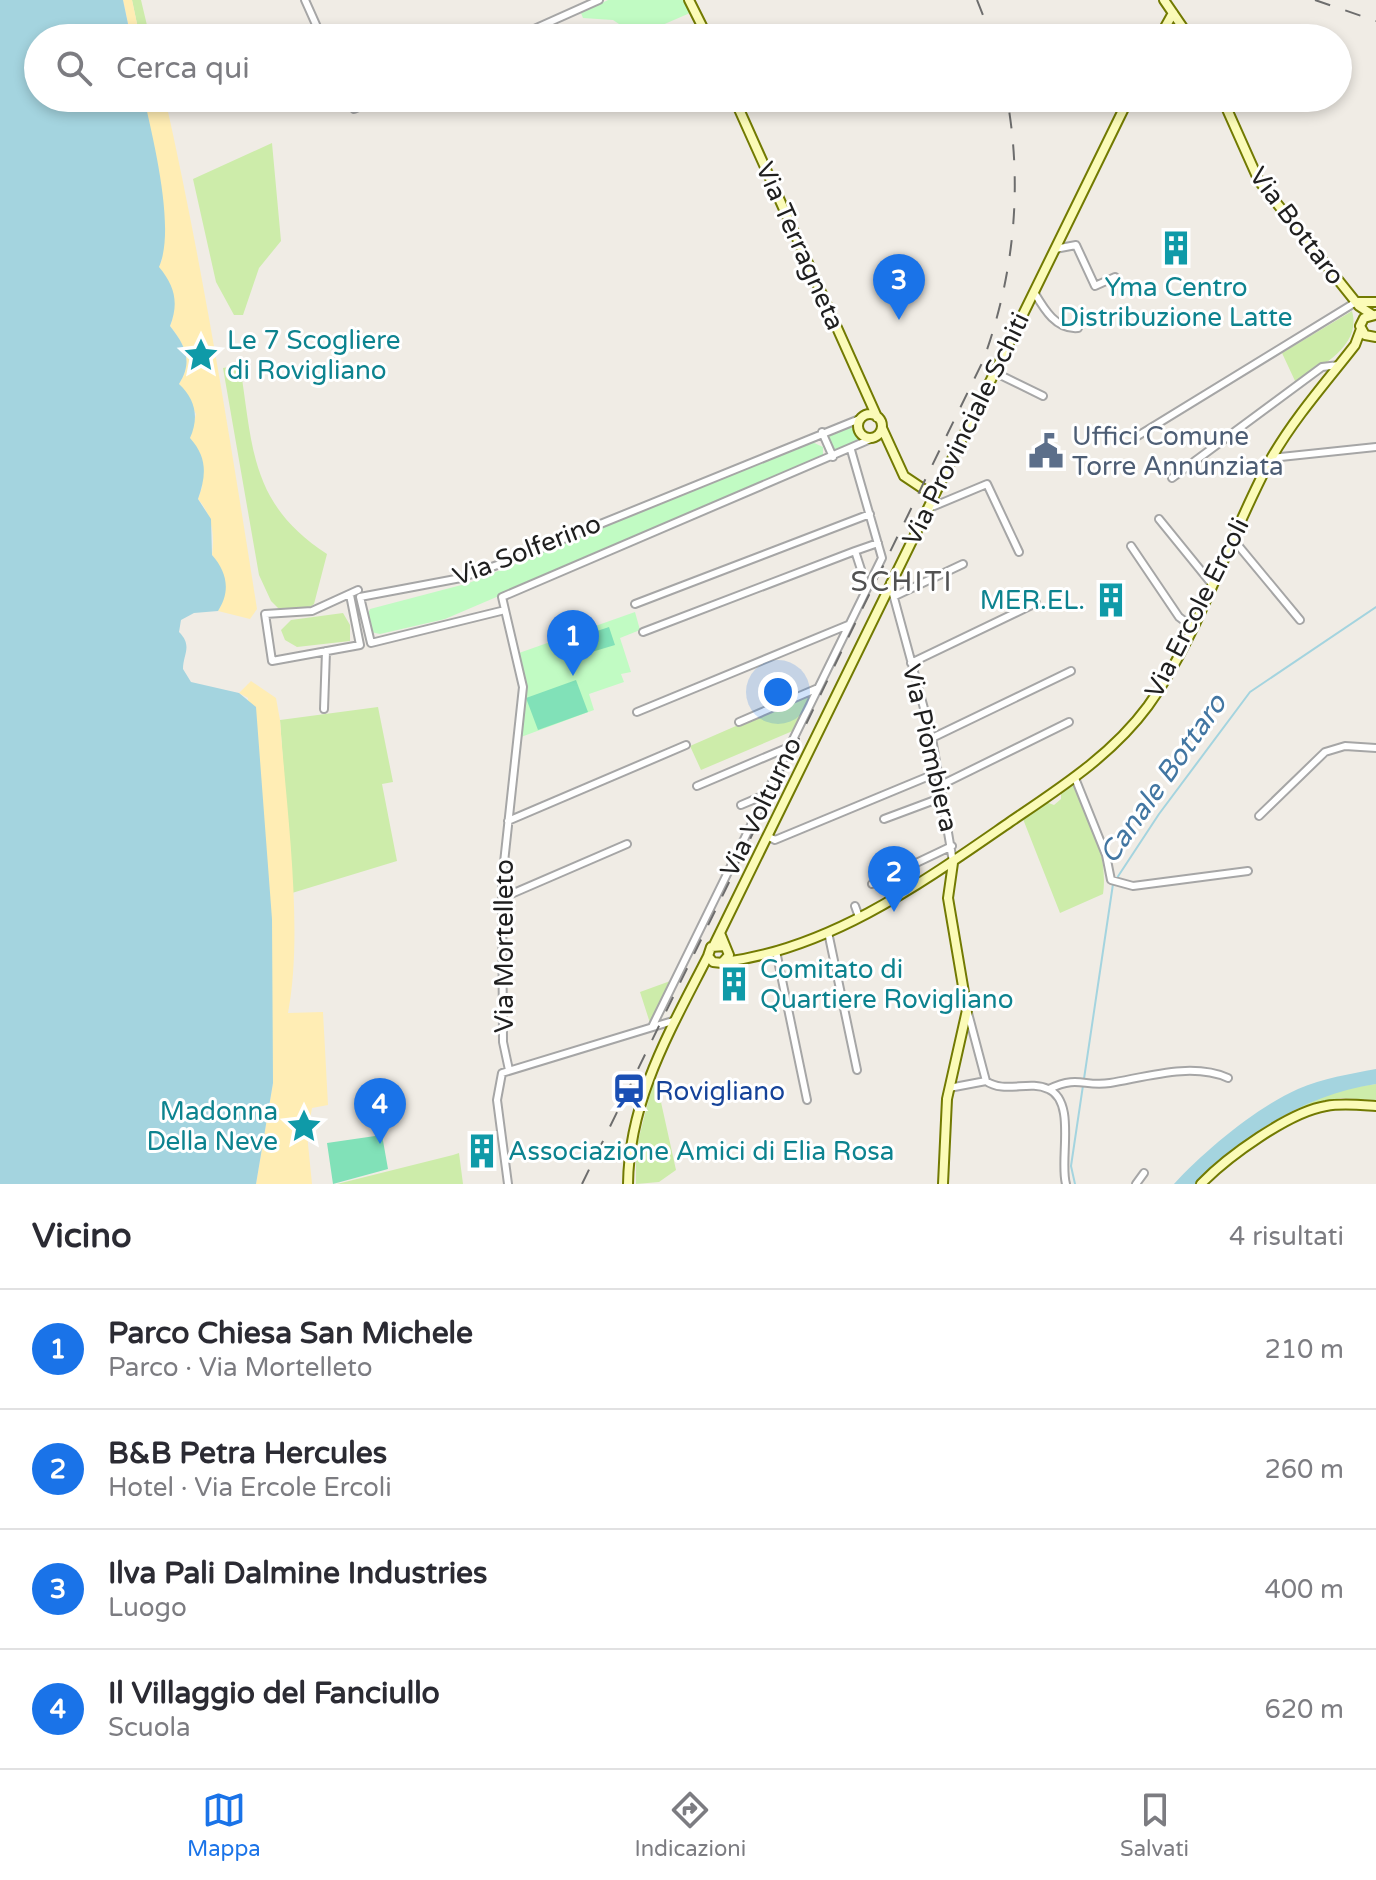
<!DOCTYPE html>
<html lang="it">
<meta charset="utf-8">
<style>
body{margin:0;font-family:"Varela Round",sans-serif;background:#f2f2f3;color:#2b2b33}
.you{position:absolute;left:778px;top:692px;width:28px;height:28px;margin:-20px;border:6px solid #fff;border-radius:50%;background:#1a73e8;box-shadow:0 0 0 12px #1a73e833}
.badge{display:grid;place-items:center;width:52px;height:52px;border-radius:50%;background:#1a73e8;color:#fff;font-size:26px;font-weight:700}
.pin{position:absolute;translate:-50% -66px;filter:drop-shadow(0 2px 4px #0008)}
.pin::after{content:'';position:absolute;top:42px;width:28px;height:24px;background:inherit;clip-path:polygon(0 0,100% 0,50% 100%)}
.list{margin:0;padding:0;list-style:none}
h2{display:flex;justify-content:space-between;align-items:center;height:104px;margin:0;padding:0 32px;font-size:34px}
h2 small{font-size:26px;font-weight:400;color:#7c7c81}
.list li{display:grid;grid-template-columns:52px 1fr auto;gap:24px;align-items:center;box-sizing:border-box;height:120px;padding:0 32px;border-top:2px solid #e1e1e2}
.list b{display:block;font-size:30px;white-space:nowrap}
.list p{margin:0;font-size:26px;white-space:nowrap;color:#7c7c81}
.list em{font-size:26px;font-style:normal;color:#7c7c81}
.icon{flex:none;width:44px;height:44px;fill:none;stroke:currentColor;stroke-width:2;stroke-linecap:round;stroke-linejoin:round}
.map{position:relative;flex:none;width:1376px;height:1184px;overflow:hidden}
.search{position:absolute;background:#fff;box-shadow:0 4px 12px #0003;left:24px;right:24px;top:24px;height:88px;display:flex;align-items:center;gap:20px;box-sizing:border-box;padding:0 28px;border-radius:44px;color:#7c7c81;font-size:30px}
.sheet{height:584px;background:#fff}
nav{display:flex;justify-content:space-around;align-items:center;box-sizing:border-box;height:112px;border-top:2px solid #e1e1e2;background:#fff;font-size:22px;color:#7c7c81}
nav a{display:grid;justify-items:center;gap:4px}
nav .on{color:#1a73e8}
.map>svg:first-child{display:block}
.grass{fill:#cdecaa}
.sand{fill:#ffedb4}
.park{fill:#c1fbc3}
.pitch{fill:#81e1b8}
.water{fill:#a4d4df}
.lines{fill:none;stroke-linecap:round;stroke-linejoin:round}
.stream{stroke:#a4d4df;stroke-width:2}
.street-casing{stroke:#a6a6a6;stroke-width:10}
.secondary-casing{stroke:#727a02;stroke-width:12}
.street{stroke:#fff;stroke-width:6}
.secondary{stroke:#fbfbb8;stroke-width:8}
.rail{stroke:#6d6d6d;stroke-width:2;stroke-dasharray:16 16;stroke-linecap:butt}
.labels{text-anchor:middle;dominant-baseline:central;stroke-width:6;stroke-linejoin:round;paint-order:stroke}
.street-label{font-size:26px;fill:#1f1f1f;stroke:#fff}
.culture-label{font-size:26px;fill:#0d838f;stroke:#fff;text-anchor:start}
.service-label{font-size:26px;fill:#4e5e75;stroke:#fff;text-anchor:start}
.transit-label{font-size:26px;fill:#164399;stroke:#fff;text-anchor:start}
.neighbourhood-label{font-size:28px;letter-spacing:2px;fill:#525252;stroke:#fff}
.water-label{font-size:28px;font-style:italic;fill:#4276a2;stroke:#fff}
</style>
<div class="map">
<svg width="1376" height="1184" viewBox="0 0 1376 1184">
<rect width="100%" height="100%" fill="#f0ece5"/>
<path class="grass" d="M132,0H141L150,38H140Z
M272,143L281,241L259,268L243,315H234L216,282L193,179Z
M1352,311C1362,346 1321,366 1296,383L1282,353Z
M240,365C253,448 250,504 327,554L314,604L309,608L279,609L271,601L259,575L223,368Z
M343,613L350,625V641L297,647L285,640L281,630L291,620Z
M814,692L795,730L701,770L690,746Z
M378,707L393,782L382,784L397,861L292,893L280,720Z
M1073,783C1093,807 1108,863 1103,894L1060,913L1023,819L1046,802L1054,805L1061,799V792Z
M673,980L653,1020L650,1023L640,992Z
M655,1075L676,1170L659,1182L636,1184V1149Z
M1376,1084V1100L1341,1098L1298,1108L1339,1089Z
M459,1153L463,1184H337L453,1155Z"/>
<path class="sand" d="M123,0H132L140,38H131Z
M144,98H165C203,267 230,438 257,609L250,619L218,611C229,595 224,569 212,555C215,535 212,515 198,499L202,487L190,438L196,414L179,384C193,362 185,345 170,326C178,307 173,283 158,267L162,260Z
M251,681L276,698L280,720C286,807 304,929 288,1013L323,1012L328,1105L312,1108L307,1134L312,1184H256L273,1083L248,698L239,693Z"/>
<path class="park" d="M608,0H683L690,13L637,36L613,20L583,18L581,13Z
M860,421V432L873,438L833,457L822,432Z
M810,441L823,447V457L445,619L380,634L371,632L367,616L370,609L469,583Z
M635,612L640,630L620,638L631,672L621,674L624,682L589,694L594,710L521,737L526,693L519,653Z"/>
<path class="pitch" d="M609,627L615,645L585,654L579,637Z
M576,680L588,712L538,730L526,698Z
M382,1135L388,1169L333,1184L327,1143Z"/>
<path class="water" d="M0,0H123L131,38H38V98H144C153,139 176,229 159,267C175,286 179,303 170,326C186,346 193,362 179,384C196,400 199,418 190,438C208,458 206,476 198,499L211,519L212,555C227,572 231,591 218,611L194,613L181,620L179,632C193,646 183,654 183,669L191,682L239,693L256,707L272,919L273,1083L256,1184H0Z
M1376,1069V1084C1306,1094 1245,1134 1195,1184H1174C1204,1151 1257,1107 1298,1089C1323,1078 1350,1074 1376,1069Z"/>
<g class="lines">
<path class="stream" d="M1075,1184L1071,1166L1113,884L1159,814L1250,692L1376,607"/>
<g class="street-casing">
<path id="street" d="M305,0L322,38
M514,38L599,0
M349,98L354,109L379,98
M1055,249L1076,245L1095,286L1115,277
M1034,292C1044,309 1056,330 1078,328
M994,372L1043,396
M822,432L833,457
M1136,437L1356,302
M1271,458L1376,447
M1172,478L1322,367L1339,365
M927,509L987,484L1019,552
M1159,519L1211,583
M1232,538L1300,620
M1131,546L1179,617L1191,626
M855,551L878,543
M890,583L932,738L953,862
M350,595L360,645L272,661L265,614L312,611L358,590
M895,596L963,564
M635,604L870,514
M505,610L371,643L360,597L461,578L514,559L862,418
M643,632L855,551L867,588
M911,663L1036,603
M324,709L326,651
M637,712L848,625
M739,722L818,688
M932,738L1071,671
M1075,778L1106,855L1111,880L1133,886L1248,871
M941,785L1069,722
M697,786L789,747
M741,805L767,794
M1259,816L1325,752L1345,746L1376,748
M884,819L943,797
M508,821L686,745
M767,836L775,840L939,772
M872,884L952,846
M502,898L627,844
M855,906L859,917
M828,932L857,1070
M776,951L807,1100
M968,1013L986,1081C1004,1094 1029,1080 1048,1089C1077,1101 1059,1160 1066,1184
M652,1027L882,558L851,450
M509,1070L503,1042L502,881L523,687L502,597L873,438
M949,1088L986,1081
M1049,1089C1079,1075 1083,1087 1110,1083C1146,1077 1192,1062 1228,1078
M508,1184L497,1100L502,1073L676,1020
M1136,1184L1144,1173"/>
</g>
<g class="secondary-casing">
<path id="secondary" d="M689,0L708,38
M1164,0L1190,38
M1159,38L1173,13
M734,98L877,417
M1222,98L1259,181L1359,306L1371,314
M1357,302H1376
M1375,315L1364,318L1360,326L1365,335L1376,337
M858 426a12 12 0 1 1 24 0a12 12 0 1 1-24 0Z
M882,428L904,476L934,496
M720,933L729,955L722,963L713,962L708,956L711,947L725,946
M714,945L1129,98
M725,962C832,948 923,882 1010,822C1060,788 1112,755 1148,706C1200,634 1229,535 1272,457C1295,417 1327,381 1355,345L1361,329
M628,1184C629,1099 671,1029 708,956
M943,1184L947,1099L967,1010L948,898L953,863
M1201,1184C1227,1157 1289,1112 1326,1106C1342,1103 1360,1105 1376,1106"/>
</g>
<use href="#street" class="street"/>
<use href="#secondary" class="secondary"/>
<path class="rail" d="M977,0L992,38
M1315,0L1376,21
M582,1184L983,361C1014,276 1023,187 1007,98"/>
</g>
<defs>
<g id="building-bare" transform="scale(2.76)"><path d="M-4-6H4V6H1V3H-1V6H-4ZM-2.5-4.3h1.7v1.8h-1.7ZM.8-4.3h1.7v1.8H.8ZM-2.5-1h1.7V.8h-1.7ZM.8-1h1.7V.8H.8Z" fill="#0f9aa8" stroke="#fff" stroke-width="2.5" paint-order="stroke"/></g>
<g id="sight-bare" transform="scale(2.76)"><path d="M0-6L1.8-2.2L6-1.7L2.9 1.2L3.7 5.4L0 3.3L-3.7 5.4L-2.9 1.2L-6-1.7L-1.8-2.2Z" fill="#0f9aa8" stroke="#fff" stroke-width="2.5" paint-order="stroke"/></g>
<g id="civic-bare" transform="scale(2.76)"><path d="M-.6-6.5H3V-4.5H.6V-3L4-1V1h2V6H-6V1h2V-1L-.6-3ZM-1.2 2.5V6h2.4V2.5Z" fill="#5c6f8a" stroke="#fff" stroke-width="2.5" paint-order="stroke"/></g>
<g id="station-bare" transform="scale(2.76)"><path d="M-3-6H3Q5-6 5-4V2Q5 4 3 4L4.5 6H3L1.5 4h-3L-3 6H-4.5L-3 4Q-5 4-5 2V-4Q-5-6-3-6ZM-3.5-4v3h7v-3ZM-3.5 1v1.5H-2V1ZM2 1v1.5H3.5V1Z" fill="#1a4fb4" stroke="#fff" stroke-width="2.5" paint-order="stroke"/></g>
</defs>
<g fill-rule="evenodd">
<use href="#building-bare" x="1176" y="248"/>
<use href="#sight-bare" x="201" y="355"/>
<use href="#civic-bare" x="1046" y="451"/>
<use href="#building-bare" x="1111" y="600"/>
<use href="#building-bare" x="734" y="984"/>
<use href="#station-bare" x="629" y="1091"/>
<use href="#sight-bare" x="304" y="1126"/>
<use href="#building-bare" x="482" y="1151"/>
</g>
<g class="labels">
<g class="street-label">
<text transform="translate(1297 226) rotate(53)">Via Bottaro</text>
<text transform="translate(800 246) rotate(66)">Via Terragneta</text>
<text transform="translate(966 429) rotate(-64)">Via Provinciale Schiti</text>
<text transform="translate(527 550) rotate(-21)">Via Solferino</text>
<text transform="translate(1197 608) rotate(-63)">Via Ercole Ercoli</text>
<text transform="translate(930 748) rotate(77)">Via Piombiera</text>
<text transform="translate(761 807) rotate(-64)">Via Volturno</text>
<text transform="translate(504 946) rotate(-90)">Via Mortelleto</text>
</g>
<g class="culture-label">
<text x="1176" y="287" text-anchor="middle">Yma Centro<tspan x="1176" dy="30">Distribuzione Latte</tspan></text>
<text x="227" y="340">Le 7 Scogliere<tspan x="227" dy="30">di Rovigliano</tspan></text>
<text x="1085" y="600" text-anchor="end">MER.EL.</text>
<text x="760" y="969">Comitato di<tspan x="760" dy="30">Quartiere Rovigliano</tspan></text>
<text x="278" y="1111" text-anchor="end">Madonna<tspan x="278" dy="30">Della Neve</tspan></text>
<text x="508" y="1151">Associazione Amici di Elia Rosa</text>
</g>
<g class="service-label">
<text x="1072" y="436">Uffici Comune<tspan x="1072" dy="30">Torre Annunziata</tspan></text>
</g>
<g class="transit-label">
<text x="655" y="1091">Rovigliano</text>
</g>
<g class="neighbourhood-label">
<text x="902" y="582">SCHITI</text>
</g>
<g class="water-label">
<text transform="translate(1163 779) rotate(-55)">Canale Bottaro</text>
</g>
</g>
</svg>
<div class="you"></div>
<div class="pin badge" style="left:573px;top:676px">1</div>
<div class="pin badge" style="left:894px;top:912px">2</div>
<div class="pin badge" style="left:899px;top:320px">3</div>
<div class="pin badge" style="left:380px;top:1144px">4</div>
<div class="search"><svg class="icon" aria-label="search" viewBox="0 0 24 24"><circle cx="10" cy="10" r="6"/><path d="M15 15l6 6"/></svg>Cerca qui</div>
</div>
<section class="sheet">
<h2>Vicino<small>4 risultati</small></h2>
<ul class="list">
<li><span class="badge">1</span><div><b>Parco Chiesa San Michele</b><p>Parco · Via Mortelleto</p></div><em>210 m</em></li>
<li><span class="badge">2</span><div><b>B&amp;B Petra Hercules</b><p>Hotel · Via Ercole Ercoli</p></div><em>260 m</em></li>
<li><span class="badge">3</span><div><b>Ilva Pali Dalmine Industries</b><p>Luogo</p></div><em>400 m</em></li>
<li><span class="badge">4</span><div><b>Il Villaggio del Fanciullo</b><p>Scuola</p></div><em>620 m</em></li>
</ul>
</section>
<nav>
<a class="on"><svg class="icon" aria-label="map" viewBox="0 0 24 24"><path d="M3 6l6-2 6 2 6-2v14l-6 2-6-2-6 2zM9 4v14M15 6v14"/></svg>Mappa</a>
<a><svg class="icon" aria-label="directions" viewBox="0 0 24 24"><path d="M12 3l9 9-9 9-9-9zM9 14v-3h6M13 9l2 2-2 2"/></svg>Indicazioni</a>
<a><svg class="icon" aria-label="saved" viewBox="0 0 24 24"><path d="M7 4h10v16l-5-4-5 4z"/></svg>Salvati</a>
</nav>
